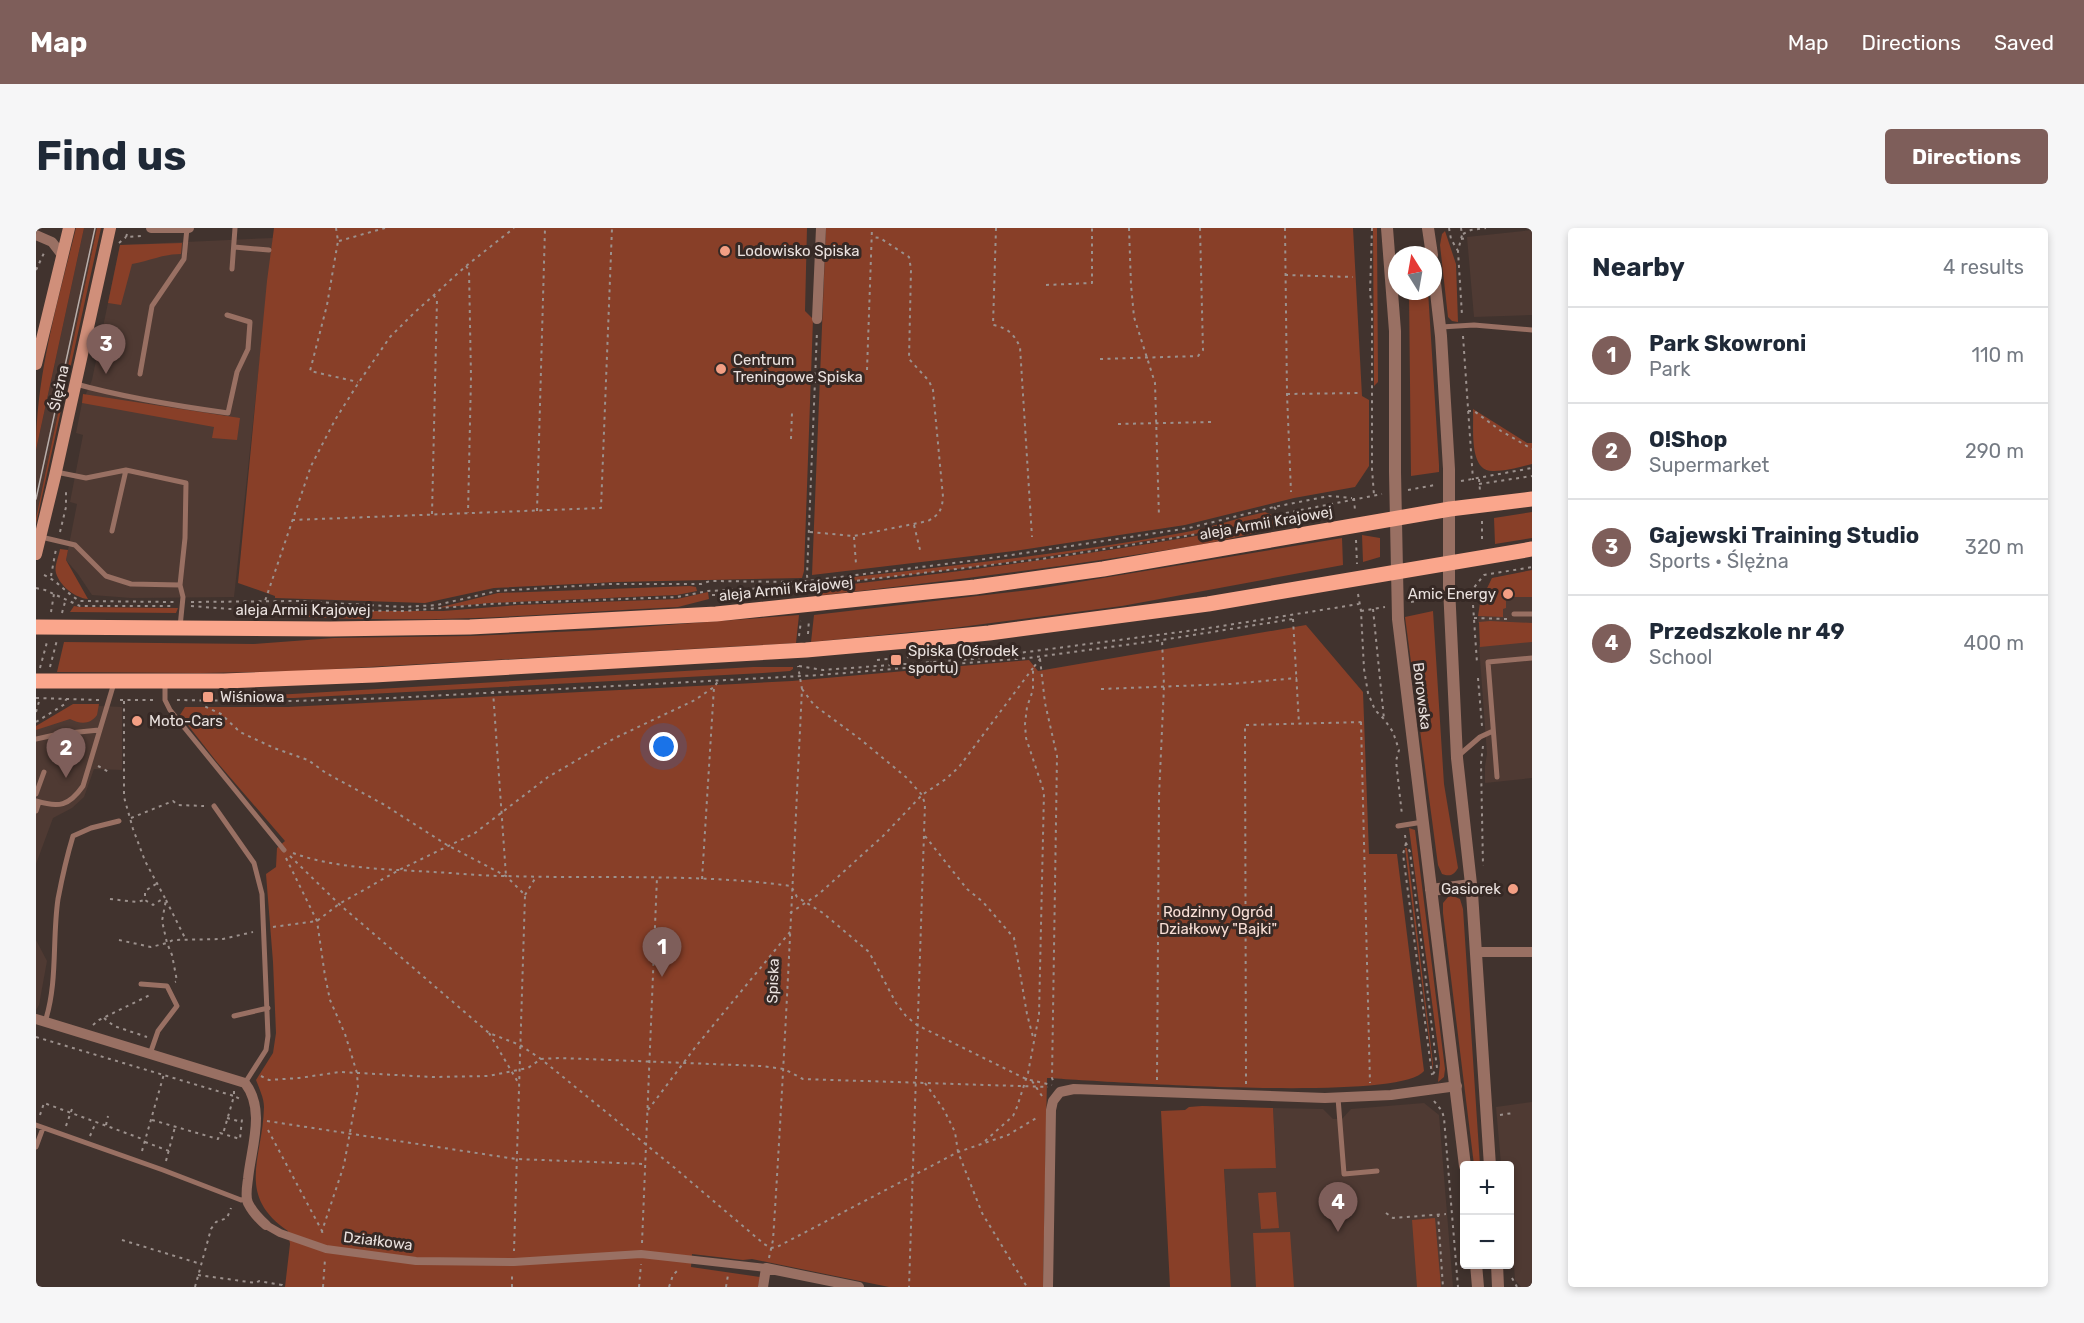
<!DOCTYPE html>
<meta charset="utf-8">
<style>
body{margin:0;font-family:Rubik,sans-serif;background:#f6f6f7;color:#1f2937}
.controls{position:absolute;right:18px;bottom:18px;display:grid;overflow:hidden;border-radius:6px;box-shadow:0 3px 9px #0003}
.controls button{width:54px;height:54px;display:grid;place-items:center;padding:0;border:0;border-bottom:2px solid #e0e1e3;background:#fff;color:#1f2937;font:30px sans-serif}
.compass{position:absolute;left:1352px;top:18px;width:54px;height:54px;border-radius:50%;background:#fff;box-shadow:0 3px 9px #0003;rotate:349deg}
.you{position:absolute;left:628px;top:519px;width:21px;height:21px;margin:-15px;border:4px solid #fff;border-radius:50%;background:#1a73e8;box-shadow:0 0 0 9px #1a73e833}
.badge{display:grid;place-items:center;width:39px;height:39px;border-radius:50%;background:#7e5e5a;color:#fff;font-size:20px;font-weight:700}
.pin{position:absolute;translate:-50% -50px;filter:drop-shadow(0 2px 3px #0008)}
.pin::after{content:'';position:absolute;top:32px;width:21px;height:18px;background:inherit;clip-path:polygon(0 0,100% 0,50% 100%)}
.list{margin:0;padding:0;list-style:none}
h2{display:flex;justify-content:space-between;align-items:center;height:78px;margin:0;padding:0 24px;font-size:26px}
h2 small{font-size:20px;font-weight:400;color:#747a83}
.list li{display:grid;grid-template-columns:39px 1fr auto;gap:18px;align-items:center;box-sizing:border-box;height:96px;padding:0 24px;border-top:2px solid #e0e1e3}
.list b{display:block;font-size:22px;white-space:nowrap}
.list p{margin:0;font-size:20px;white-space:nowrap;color:#747a83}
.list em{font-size:20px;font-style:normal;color:#747a83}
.map{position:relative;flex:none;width:1496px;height:1059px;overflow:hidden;border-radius:6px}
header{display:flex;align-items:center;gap:36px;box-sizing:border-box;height:84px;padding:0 30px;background:#7e5e5a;color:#fff}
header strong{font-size:28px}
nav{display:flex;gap:33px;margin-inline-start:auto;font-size:21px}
.intro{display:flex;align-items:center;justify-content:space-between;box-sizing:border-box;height:144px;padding:0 36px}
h1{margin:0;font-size:42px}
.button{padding:15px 27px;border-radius:6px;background:#7e5e5a;color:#fff;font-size:21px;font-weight:700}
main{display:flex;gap:36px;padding:0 36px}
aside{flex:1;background:#fff;border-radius:6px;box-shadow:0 3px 9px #0003}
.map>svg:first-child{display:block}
.built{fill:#4f3a33}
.green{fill:#883f28}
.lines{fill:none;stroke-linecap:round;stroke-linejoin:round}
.path{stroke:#9c918d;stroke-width:2;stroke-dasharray:3 4.5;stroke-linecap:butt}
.service{stroke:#997063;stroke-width:5}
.pedestrian{stroke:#997063;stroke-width:8}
.minor{stroke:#997063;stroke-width:10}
.tertiary{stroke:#997063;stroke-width:12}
.secondary{stroke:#d08f7a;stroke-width:12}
.primary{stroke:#faa68c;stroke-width:15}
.tram{stroke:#b9afab;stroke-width:1.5}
.poi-dot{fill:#f39f84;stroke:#362925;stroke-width:2}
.labels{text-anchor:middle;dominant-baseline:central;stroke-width:6;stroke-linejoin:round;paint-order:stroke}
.poi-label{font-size:15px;fill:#eae1de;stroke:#362925;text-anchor:start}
.street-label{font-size:15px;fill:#eae1de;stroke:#362925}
.park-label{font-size:15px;fill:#f8ded5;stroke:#362925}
</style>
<header>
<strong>Map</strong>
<nav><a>Map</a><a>Directions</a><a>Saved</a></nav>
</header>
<div class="intro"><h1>Find us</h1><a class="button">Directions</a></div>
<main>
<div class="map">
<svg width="1496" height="1059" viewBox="0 0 1496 1059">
<rect width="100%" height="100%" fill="#41332e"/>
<path class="built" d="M48,0H61L0,290V222Z
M1496,2V87L1438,89L1431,9Z
M237,10L198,369L95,370L56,367L42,346L30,332L41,276L34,274L47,207L40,205L46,175L56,152L84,17Z
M1496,343V395H1442L1444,375L1456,350Z
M1496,411V550L1449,555V538L1451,526L1443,417Z
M39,477L86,479V542L58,541L48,569L36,580L17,590L0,636V500Z
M0,712L11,733L3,777L0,782Z
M1496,874V1059H1485L1479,1052L1474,973V938L1465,936L1460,879Z
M1388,875L1403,887L1417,1059H1195L1188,940H1240L1237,880L1287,881L1297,891H1306L1315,881Z"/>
<path class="green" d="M40,0H48L0,222C0,147 22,73 40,0Z
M61,0H65L0,296V290Z
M238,0H771L769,83L777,91L768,343L766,350L581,354L458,360L389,375L239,370V368L202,355L231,53Z
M790,0H1317L1326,168L1333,172V238L1319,259L1258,270L1149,297L978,323L776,347Z
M1337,0H1341L1342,154L1338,158Z
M1409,3L1420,36L1422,94L1416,93L1412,89L1404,17L1406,6Z
M146,15L145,26C127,26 113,33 96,36L85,77L72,75L84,17Z
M1373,63H1392L1403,237V244L1375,248Z
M47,166L204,190L201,212L176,210L178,199L46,175Z
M1437,181L1491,215H1496V236C1484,239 1470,243 1458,243C1432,245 1438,199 1437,181Z
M1229,284L1236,287C1193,304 1144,307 1098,315C994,332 888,347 782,356L783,353C904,339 1025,327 1145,305C1173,300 1201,290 1229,284Z
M1496,284V310L1459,316L1458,290Z
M1239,290L1247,296C1193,315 1134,321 1078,330C978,345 879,357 779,368L781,360C927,344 1073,324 1218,298Z
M1326,307L1344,310V329L1327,334Z
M1306,310L1307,337L1086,378L917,400L775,414L778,387L1001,361Z
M24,321L32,322L30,332L52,371C39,370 24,358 20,345C18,338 23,328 24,321Z
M1496,342V369H1470V380L1467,381V389L1442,388L1444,375L1456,350Z
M654,358L660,359L661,363L641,367L454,375L401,380L462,365Z
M672,364L673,371L642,379C541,384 440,393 339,391C306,391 272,389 238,387L235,383H407L483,377L641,371Z
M38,378L44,379L142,380L140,385L34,384Z
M1397,383L1408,556L1422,640C1418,647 1414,649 1406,646L1402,637L1369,389Z
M763,387L760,415L263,443L165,445L21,444L28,414L218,416L298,410L435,408L564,402Z
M1454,393L1496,395V414L1444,419L1443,394Z
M1270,397L1327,464L1333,626H1361L1388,843C1364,875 1064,853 1011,850L1007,1059H853L716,1031L707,1032L656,1026L655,1039L724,1049L722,1059H249L254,1016L252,1003C199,967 227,930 228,879C228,870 223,860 220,852L237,825L240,805L237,734L230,646L240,639L241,620L249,613L180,533L144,487L149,479H252L756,453L993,432L1002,443Z
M717,439H757V441L754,443L727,445L258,470H222V468Z
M37,476H63L61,487C54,497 44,496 34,491L0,502V498Z
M1373,600L1379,602L1409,841L1408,849L1402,854L1404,835Z
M1369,620H1371L1397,836V843Z
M1417,668L1424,671L1427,681L1444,937H1438L1407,685V675L1412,669Z
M1166,878L1237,880L1240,940L1188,941L1195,1059H1134L1125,883L1149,882L1153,879Z
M1240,964L1243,1000L1225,1001L1222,965Z
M1399,990L1405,1059H1381L1376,992Z
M1254,1004L1258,1059H1220L1217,1005Z"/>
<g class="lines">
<path class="path" d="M300,0L302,13L291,77L274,143L322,154
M960,0L957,97C972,100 978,106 984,119L996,309
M1093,0L1095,57L1098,89L1119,155L1123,289
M1249,0L1251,166L1255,264
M1336,0L1334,65L1336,79V241L1338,267
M1413,0L1415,11L1422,23
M1425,0L1426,7L1422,23L1426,87
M91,6L90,9L105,8
M1427,6L1435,2L1450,0
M1425,11L1431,10
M303,13L349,0
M83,15L90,9
M430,38L433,42L435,149L432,285
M0,42L8,25
M1249,47L1317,49
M1010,57L1056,55V0
M1427,108L1437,252
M1064,131L1162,128L1167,122L1164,0
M831,142L836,0
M1251,166L1326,165
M1432,183H1438L1465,203L1496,221
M1082,196L1177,194
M755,211L756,185
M1443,251L1444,263
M1425,253L1496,240
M1443,256L1496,248
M1372,262L1399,257
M1318,270L1319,283
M1238,279L1243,285
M501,283L509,0
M396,286L401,71L398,68
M256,292L565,280L576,0
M1446,293V314
M878,297L885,326
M24,304L30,279V262
M774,304L818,308L892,293C903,287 906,282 907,269L897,162L893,153L873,131L875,41L873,29L844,10L835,9
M818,309L820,336
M1320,312L1321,336
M8,347C22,353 31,366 44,373L138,374
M15,348L20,321
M775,356L772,353L771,348L781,103
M0,360L9,362L44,378H138
M1436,362L1441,435
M1425,364L1436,362L1448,347L1496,339
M1322,366L1325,383L1328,441L1332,465L1339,482L1348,491L1357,504L1363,522L1360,533L1366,587
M676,367L720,366V361
M155,374L261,373L368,379L401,377L461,363L573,356H665L674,353L763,354L942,332L1153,300L1238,279L1293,268L1316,270
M1375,374L1402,369
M155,378L194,381L368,383L454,376L641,369L672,363L784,357L1005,331L1119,313L1215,297L1250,285L1346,266
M1337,381L1348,491
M1325,383L1349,379
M15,384L18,366
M26,385L29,374
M228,387L229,373L275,238L299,192L323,154L354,109L377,86L430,38L478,0
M1438,390L1471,391
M1257,391L1263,496
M772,406L773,391
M763,408L765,393
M1004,431L1009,475L1021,528L1016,850L1018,855
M841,432L894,427L895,434
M763,438L787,442L937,431L1167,401L1323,376
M14,439L21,412
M4,440L11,414
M1442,450L1446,498
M766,461L778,477L824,511L871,550L886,567L889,576L873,1059
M1065,461L1194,456L1261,450
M457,463L470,648
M0,470L63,472
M208,470L223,474L356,470L784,447L992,430L1126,412L1257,391
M84,472H120
M141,472C165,472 193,475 216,467
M167,472L168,478L185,486L204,504L238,520L272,532L290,545L347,576L411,617L470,648L489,667L478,1023
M88,473V569L97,601L109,633L130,672L126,693L131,715L137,712L187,711L217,704
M0,484L4,470
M0,494L29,476L30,471
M1325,494L1334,855
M1447,518L1445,535L1447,638
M62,538L73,544
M95,590L137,573L142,577L168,578
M1369,607L1370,615L1374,624L1401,840L1395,849
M889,608L931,661L947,674L978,710L991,786L997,809
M1370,615L1367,626L1396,847
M257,625C301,641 351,641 397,644C421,645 445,648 469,648C564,651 660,645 755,658L761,669L787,685L833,724L860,775L870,788L881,797L990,851L1016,857
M254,628L303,676L453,805L484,817L505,831L640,941L728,1016L735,1020L741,1019L922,924L972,907L1002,889
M250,630L281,693L289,748L294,772L309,806L321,845L322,860L308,937L286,1003L287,1008
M666,651L678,459L683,452
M120,656L109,663V672L117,677L128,670
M489,667L500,649
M74,671L101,674L109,672
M130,672L150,712
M754,685L783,666L847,608L886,567L910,551L923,539L997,440
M237,699L281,693L303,676L363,642L439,605L512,549L579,510L659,472L678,459
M83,712L115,719L131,715L136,727L141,753L139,754
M68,790L78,798L111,809
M57,797L63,792L116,766
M453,805L483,856
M0,809L198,868L187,906
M225,848L233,852L263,850L304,844L397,849L452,848L492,840L505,831L524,830L725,838L748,841L767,851L1012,859
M1121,852L1123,568L1128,458L1126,412
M996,853L1006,868
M889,855L908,882L919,904L922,924L946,985L991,1059
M1210,856L1209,497L1329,494
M198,863V868L204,871
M1398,873L1406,883L1408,890L1422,1059
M612,882L661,817L754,704
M4,887L8,875L109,912
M1464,887L1477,885
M191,890L206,894
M116,892L182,911L184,905L204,911L206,891
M231,893L480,931L609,936
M70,897L72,888
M30,898L37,878
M232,902L286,1003
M54,908L60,894
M949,913L977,888L981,879L992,845L1003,787L1008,564L990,510L989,496L991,479L997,462V440L1004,431V428
M109,914L133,923
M106,923L128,846
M130,933L139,899
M1350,985L1357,990L1410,986
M1402,986L1407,1059
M86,1012L165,1036
M606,1015L621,649
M1474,1024V1033
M733,1030L737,1012C749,828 757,645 766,461L762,438
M162,1047L220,1055L223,1053L246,1057L245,1059
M1476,1050L1481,1059
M159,1059L175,1001L180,994L191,990L195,980
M287,1059L289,1031
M476,1059V1044
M603,1059L605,1036
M633,1059L637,1047L643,1041
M690,1059L692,1047"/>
<path class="service" d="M198,19L233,22
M196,41L199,0
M1405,99L1438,97L1496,102
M104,146L116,78L148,31L151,0
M40,156C90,170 141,178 192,185L201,144L212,121L214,94L191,87
M20,244L50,250L90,242L150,255L149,310L144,357L147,369L144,399
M76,303L90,242
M5,309L39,317L70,348L95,356L144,357
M1478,386H1496
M129,455V472L134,482L248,622
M0,511L23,506L63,502
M16,525L23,506
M1422,528L1444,509L1457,503
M1461,549L1452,434L1496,430
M0,566L8,544
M0,573C23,580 33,578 47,558L78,455
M178,578L218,635L226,666L232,808L230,822L209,855
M0,583L3,574
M1362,598L1387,594
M105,756L131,758L141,778L122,803L114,826
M198,788L232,780
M9,794C22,754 16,712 22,671C26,650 31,628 37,608L55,600L83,593
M1302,870L1308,946L1341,943
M0,897L127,942L205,972L210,971
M0,919L7,900"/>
<path class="pedestrian" d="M230,997L244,1005L290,1021L380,1033L478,1034L605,1026L730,1040"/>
<path class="minor" d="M115,0H153
M0,7L16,14L26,27
M781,91L785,0
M1439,724H1496
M0,791L209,855C230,882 215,920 212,951C211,959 209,968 212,975C216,983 223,991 230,997
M727,1059L730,1040L823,1059
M1012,1059L1015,882L1017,873L1024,864L1038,861L1289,870L1355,867L1421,858"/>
<path class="tertiary" d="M1351,0L1359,103V244L1362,391L1429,938
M1392,0L1396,27
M1397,38L1405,108L1413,241V359L1421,530L1436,665L1454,938
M1395,662L1435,657
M1440,1036L1442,1059
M1461,1036L1462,1059"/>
<path class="secondary" d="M0,136L33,0
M0,326L19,248L74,0"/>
<path class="primary" d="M0,399L294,401L434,399L680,386L939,359L1067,341L1414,281L1496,271
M0,453H188L338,447L770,422L871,413L953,405L1172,376L1496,321"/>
<path class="tram" d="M0,271L59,0"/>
</g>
<g class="poi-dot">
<circle cx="689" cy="23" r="6"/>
<circle cx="685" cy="141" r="6"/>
<circle cx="1472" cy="366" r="6"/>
<rect x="854" y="426" width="12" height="12" rx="3"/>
<rect x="166" y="463" width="12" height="12" rx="3"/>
<circle cx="101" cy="493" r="6"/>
<circle cx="1477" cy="661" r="6"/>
</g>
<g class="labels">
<g class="poi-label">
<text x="701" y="23">Lodowisko Spiska</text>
<text x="697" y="132">Centrum<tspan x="697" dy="17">Treningowe Spiska</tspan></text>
<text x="1460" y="366" text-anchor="end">Amic Energy</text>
<text x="872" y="423">Spiska (Ośrodek<tspan x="872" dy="17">sportu)</tspan></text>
<text x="184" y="469">Wiśniowa</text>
<text x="113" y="493">Moto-Cars</text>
<text x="1465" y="661" text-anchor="end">Gasiorek</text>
</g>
<g class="street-label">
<text transform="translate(23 160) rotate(-78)">Ślężna</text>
<text transform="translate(1230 295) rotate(-10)">aleja Armii Krajowej</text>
<text transform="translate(750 361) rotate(-6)">aleja Armii Krajowej</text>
<text x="267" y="382">aleja Armii Krajowej</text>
<text transform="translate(1386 468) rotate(83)">Borowska</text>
<text transform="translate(737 753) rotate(-88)">Spiska</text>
<text transform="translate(342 1013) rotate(7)">Działkowa</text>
</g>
<g class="park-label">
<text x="1182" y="684">Rodzinny Ogród<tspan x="1182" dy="17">Działkowy "Bajki"</tspan></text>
</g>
</g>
</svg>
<div class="controls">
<button>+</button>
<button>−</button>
</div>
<svg class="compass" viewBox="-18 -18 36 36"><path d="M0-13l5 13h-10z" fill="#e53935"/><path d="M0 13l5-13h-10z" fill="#747a83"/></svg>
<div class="you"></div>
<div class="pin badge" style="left:626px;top:749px">1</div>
<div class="pin badge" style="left:30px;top:550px">2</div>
<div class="pin badge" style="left:70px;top:146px">3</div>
<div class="pin badge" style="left:1302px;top:1004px">4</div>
</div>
<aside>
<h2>Nearby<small>4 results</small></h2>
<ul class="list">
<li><span class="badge">1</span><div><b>Park Skowroni</b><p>Park</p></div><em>110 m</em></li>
<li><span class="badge">2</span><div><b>O!Shop</b><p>Supermarket</p></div><em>290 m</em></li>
<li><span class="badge">3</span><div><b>Gajewski Training Studio</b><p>Sports · Ślężna</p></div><em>320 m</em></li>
<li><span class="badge">4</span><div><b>Przedszkole nr 49</b><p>School</p></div><em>400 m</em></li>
</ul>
</aside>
</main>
